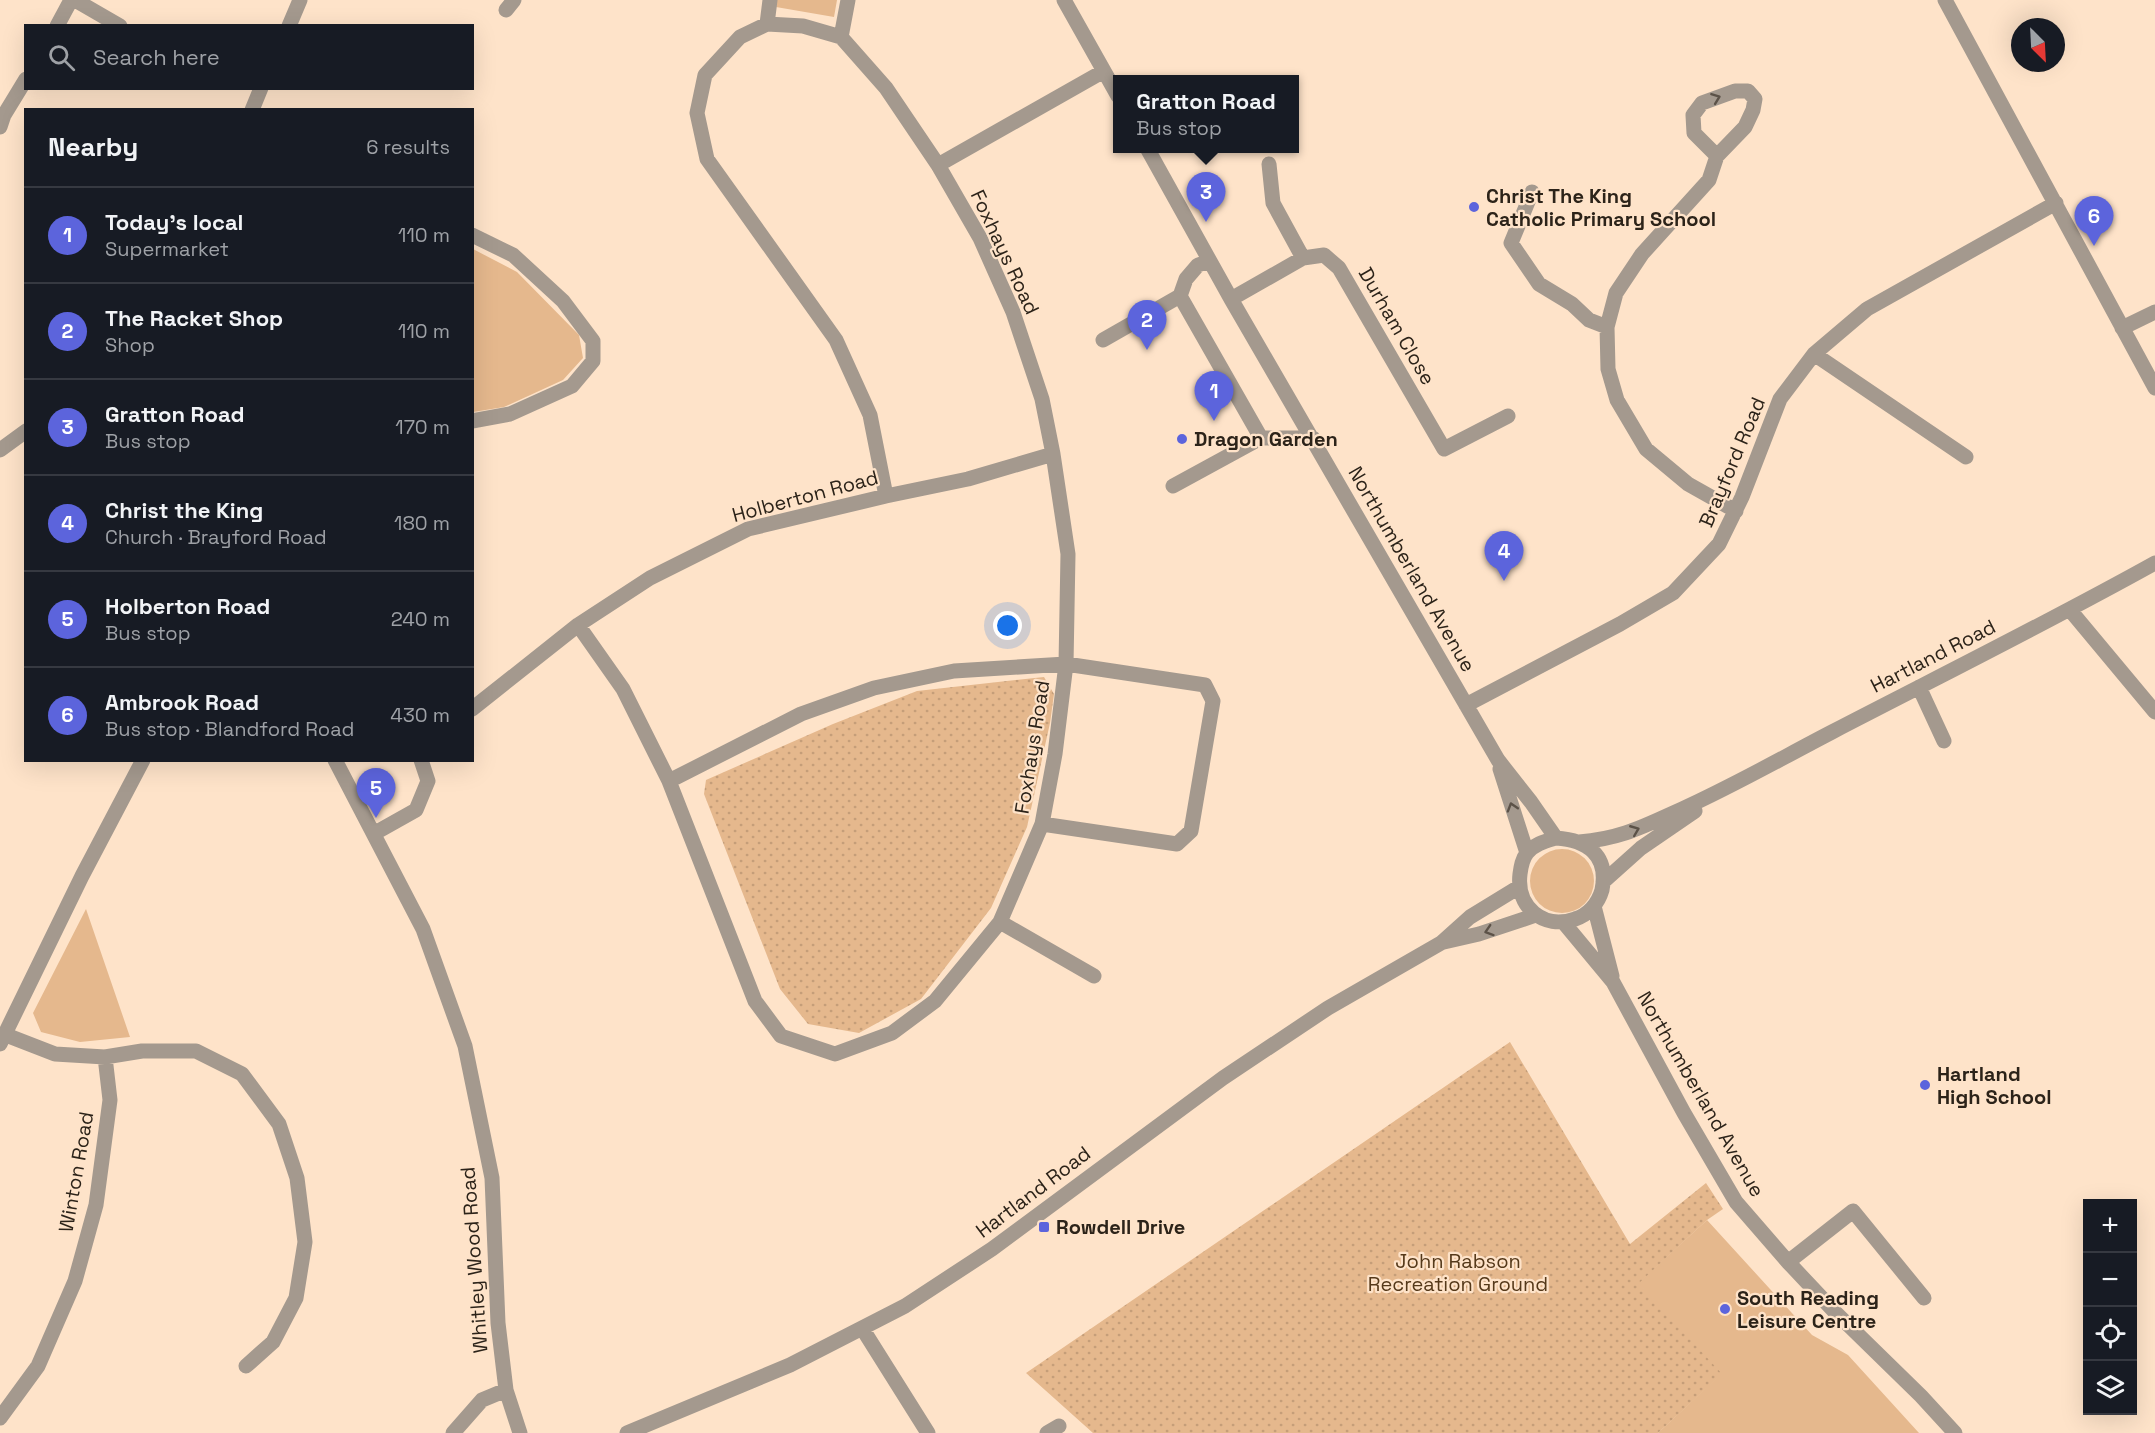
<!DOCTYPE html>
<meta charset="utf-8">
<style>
body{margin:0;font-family:"Space Grotesk",sans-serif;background:#20242c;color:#f1f3f6}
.controls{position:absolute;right:18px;bottom:18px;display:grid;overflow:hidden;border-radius:0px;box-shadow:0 6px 24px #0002}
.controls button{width:54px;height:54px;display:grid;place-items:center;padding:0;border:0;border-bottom:2px solid #363941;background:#171b24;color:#f1f3f6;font:30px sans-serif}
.compass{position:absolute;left:2011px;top:18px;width:54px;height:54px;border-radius:50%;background:#171b24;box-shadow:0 6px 24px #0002;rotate:156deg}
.you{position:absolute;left:1008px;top:626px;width:21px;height:21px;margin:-15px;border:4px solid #fff;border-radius:50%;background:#1a73e8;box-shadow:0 0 0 9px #1a73e833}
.badge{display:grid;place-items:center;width:39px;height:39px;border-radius:50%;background:#5c64dc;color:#fff;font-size:20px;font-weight:700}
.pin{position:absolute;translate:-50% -50px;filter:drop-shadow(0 2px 3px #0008)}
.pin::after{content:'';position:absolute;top:32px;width:21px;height:18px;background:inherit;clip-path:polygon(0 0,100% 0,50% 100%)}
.popup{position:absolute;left:1113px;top:75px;width:186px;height:78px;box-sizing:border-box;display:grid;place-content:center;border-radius:0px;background:#171b24;filter:drop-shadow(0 2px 4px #0005);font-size:20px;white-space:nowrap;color:#9ea1a6}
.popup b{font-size:22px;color:#f1f3f6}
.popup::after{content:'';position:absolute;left:50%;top:100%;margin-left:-12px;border:12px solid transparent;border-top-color:#171b24}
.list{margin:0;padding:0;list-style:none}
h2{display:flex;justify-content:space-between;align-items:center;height:78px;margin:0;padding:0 24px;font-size:26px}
h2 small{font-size:20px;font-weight:400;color:#9ea1a6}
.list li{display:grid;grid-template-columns:39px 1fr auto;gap:18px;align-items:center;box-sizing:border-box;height:96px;padding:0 24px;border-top:2px solid #363941}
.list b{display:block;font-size:22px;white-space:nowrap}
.list p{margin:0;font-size:20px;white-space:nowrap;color:#9ea1a6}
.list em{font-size:20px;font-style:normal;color:#9ea1a6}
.icon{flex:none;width:33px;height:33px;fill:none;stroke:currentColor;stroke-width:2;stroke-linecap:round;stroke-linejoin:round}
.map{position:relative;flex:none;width:2155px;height:1433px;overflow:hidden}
.search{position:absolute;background:#171b24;box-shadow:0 6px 24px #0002;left:24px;top:24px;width:450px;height:66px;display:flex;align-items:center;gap:15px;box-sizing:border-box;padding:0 21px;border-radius:0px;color:#9ea1a6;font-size:22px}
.panel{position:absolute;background:#171b24;box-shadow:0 6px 24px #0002;left:24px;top:108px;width:450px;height:654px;border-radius:0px}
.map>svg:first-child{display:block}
.grass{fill:#e5b88d}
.park{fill:url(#park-dots)}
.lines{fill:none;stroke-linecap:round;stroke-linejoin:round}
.minor{stroke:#a4998e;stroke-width:15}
.oneway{stroke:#5c5248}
.poi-dot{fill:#5c64dc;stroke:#fee3c9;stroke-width:2}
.labels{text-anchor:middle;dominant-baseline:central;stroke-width:4.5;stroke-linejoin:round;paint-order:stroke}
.poi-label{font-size:20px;font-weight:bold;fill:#2c2319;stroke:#fee3c9;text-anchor:start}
.street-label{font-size:20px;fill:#2c2319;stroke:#fee3c9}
.park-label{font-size:20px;fill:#55391a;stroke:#fee3c9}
</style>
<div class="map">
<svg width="2155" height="1433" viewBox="0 0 2155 1433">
<defs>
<pattern id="park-dots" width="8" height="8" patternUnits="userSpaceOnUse" patternTransform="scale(1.5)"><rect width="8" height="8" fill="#e5b88d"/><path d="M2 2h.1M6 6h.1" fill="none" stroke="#c59e79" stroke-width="1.8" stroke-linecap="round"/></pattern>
</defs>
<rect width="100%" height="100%" fill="#fee3c9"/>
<path class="grass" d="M777,0H837L834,17L776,7Z
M473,249L517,272L579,335L583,358L563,380L504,407L473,412Z
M1530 881a32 32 0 1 1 64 0a32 32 0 1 1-64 0Z
M86,909L130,1037L80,1042L41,1032L33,1013Z
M1707,1220L1812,1335L1848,1355L1919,1433H1658L1721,1374L1638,1283Z"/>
<path class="park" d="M1044,677L1054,694L1050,723L1027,827L991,908L921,999L859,1033L808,1024L780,989L704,794L706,780L833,724L917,691Z
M1510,1042L1630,1244L1706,1183L1723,1209L1707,1220L1639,1283L1722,1374L1658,1433H1093L1026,1373Z"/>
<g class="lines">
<path class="minor" d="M75,0L120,26
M1064,0L1118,96
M1945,0L2155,388
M506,10L514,0
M767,24L770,0
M57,26L71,0
M289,26L300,0
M841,37L848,0
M252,110L261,88
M0,127L4,115L26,79
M1147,148L1231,299L1498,760L1531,802L1556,838
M1717,156L1694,133L1693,115L1702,103L1735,91H1748L1755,99L1753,110L1745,127L1717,156L1709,180L1642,254L1616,293L1607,327L1608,369L1617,400L1646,449L1688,484L1736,511
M1269,164L1273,203L1303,258
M938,165L1104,71
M1532,192L1511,243L1539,284L1572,304L1589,320L1607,327
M472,235L513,255L563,301L593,341V361L572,386L510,414L472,421
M1180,296L1261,438H1313
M1231,299L1303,258L1324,255L1339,268L1444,449L1508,416
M2122,328L2155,312
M1103,340L1180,296L1186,279L1198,265L1210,261
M1814,354L1966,457
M0,450L26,431
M1173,486L1261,438
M2070,610L2155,712
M578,625L623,689L669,781L755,1001L781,1036L835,1054L892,1033L935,1001L1000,922L1042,824L1055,754L1066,664L1068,554L1053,454L1042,399L1013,312L980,238L938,165L886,88L841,37L803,26L767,24L740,37L705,75L697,113L707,159L836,340L870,415L886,496
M1919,687L1944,741
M1466,705L1620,624L1673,593L1719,544L1742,497L1780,399L1814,354L1867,309L2056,203
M472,709L578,625L650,578L748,529L886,496L968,479L1053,454
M335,760L423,929L465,1046L492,1178L498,1323L506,1390L520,1433
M1500,769L1527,853
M669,781L801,714L874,688L954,671L1066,664L1205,685L1213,701L1191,831L1177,844L1042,824
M375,833L416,810L428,781L421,760
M1556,838C1587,840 1609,855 1602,890C1598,904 1588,915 1575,919C1543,930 1516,907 1520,874C1521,867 1522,859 1527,853C1534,844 1546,841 1556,838Z
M1579,842C1621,839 1644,826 1682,809C1733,786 1782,758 1832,732C1940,676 2049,622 2155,563
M1603,882L1641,848L1695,811
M1594,906L1612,976
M1000,922L1094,976
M1564,923L1613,982L1684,1113L1736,1202L1788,1262L1835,1312L1921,1396L1955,1433
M1444,942L1479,934L1536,915
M6,1035L55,1054L105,1057L142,1051H196L242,1074L279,1124L297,1178L305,1242L296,1298L273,1342L246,1366
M0,1044L82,876L143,760
M1788,1262L1853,1211L1924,1298
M862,1328L928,1433
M0,1418L38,1366L75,1281L96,1205L110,1100L105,1057
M453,1433L482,1400L506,1390
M627,1433L790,1365L905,1306L992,1249L1223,1078L1328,1008L1441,943L1470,917L1519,887
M1047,1433L1059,1426"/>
</g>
<defs><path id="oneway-chevron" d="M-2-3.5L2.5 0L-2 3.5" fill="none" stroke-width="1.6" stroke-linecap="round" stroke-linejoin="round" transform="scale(1.5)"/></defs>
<g class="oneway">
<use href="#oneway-chevron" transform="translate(1716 98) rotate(-21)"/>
<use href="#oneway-chevron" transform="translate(1512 807) rotate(-107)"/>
<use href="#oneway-chevron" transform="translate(1635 830) rotate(-22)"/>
<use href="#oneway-chevron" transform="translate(1489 931) rotate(162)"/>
</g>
<g class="poi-dot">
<circle cx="1474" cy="207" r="6"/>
<circle cx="1182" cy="439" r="6"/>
<circle cx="1925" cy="1085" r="6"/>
<rect x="1038" y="1221" width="12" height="12" rx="3"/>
<circle cx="1725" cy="1309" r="6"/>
</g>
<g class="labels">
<g class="poi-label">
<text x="1486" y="196">Christ The King<tspan x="1486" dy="23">Catholic Primary School</tspan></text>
<text x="1194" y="439">Dragon Garden</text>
<text x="1937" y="1074">Hartland<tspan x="1937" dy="23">High School</tspan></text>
<text x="1056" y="1227">Rowdell Drive</text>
<text x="1737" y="1298">South Reading<tspan x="1737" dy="23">Leisure Centre</tspan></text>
</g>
<g class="street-label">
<text transform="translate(1005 252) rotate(65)">Foxhays Road</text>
<text transform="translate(1397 326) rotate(60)">Durham Close</text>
<text transform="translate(1732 462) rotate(-67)">Brayford Road</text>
<text transform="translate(805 496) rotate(-15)">Holberton Road</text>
<text transform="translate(1412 569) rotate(60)">Northumberland Avenue</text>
<text transform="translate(1933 656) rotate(-27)">Hartland Road</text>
<text transform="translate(1032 747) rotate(-81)">Foxhays Road</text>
<text transform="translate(1701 1094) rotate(60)">Northumberland Avenue</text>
<text transform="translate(76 1172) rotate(-80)">Winton Road</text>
<text transform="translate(1033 1192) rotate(-37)">Hartland Road</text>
<text transform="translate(474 1260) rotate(-94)">Whitley Wood Road</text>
</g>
<g class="park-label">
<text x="1458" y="1261">John Rabson<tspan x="1458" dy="23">Recreation Ground</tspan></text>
</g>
</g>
</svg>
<div class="controls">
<button>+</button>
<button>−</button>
<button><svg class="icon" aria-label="locate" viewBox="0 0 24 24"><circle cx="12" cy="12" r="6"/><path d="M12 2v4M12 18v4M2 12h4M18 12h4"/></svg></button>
<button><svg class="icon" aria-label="layers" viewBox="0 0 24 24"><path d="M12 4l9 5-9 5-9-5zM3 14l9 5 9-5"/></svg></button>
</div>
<svg class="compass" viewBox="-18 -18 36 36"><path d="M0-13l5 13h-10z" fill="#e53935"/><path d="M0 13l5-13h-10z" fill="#9ea1a6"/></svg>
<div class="you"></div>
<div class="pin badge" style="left:1214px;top:421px">1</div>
<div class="pin badge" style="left:1147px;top:350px">2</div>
<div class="pin badge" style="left:1206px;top:222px">3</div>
<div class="popup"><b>Gratton Road</b>Bus stop</div>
<div class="pin badge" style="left:1504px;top:581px">4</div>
<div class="pin badge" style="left:376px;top:818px">5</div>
<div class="pin badge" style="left:2094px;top:246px">6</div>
<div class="search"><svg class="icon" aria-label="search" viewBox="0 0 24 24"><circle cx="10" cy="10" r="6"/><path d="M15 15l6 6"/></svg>Search here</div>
<section class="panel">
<h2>Nearby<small>6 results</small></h2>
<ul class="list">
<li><span class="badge">1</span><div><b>Today's local</b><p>Supermarket</p></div><em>110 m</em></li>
<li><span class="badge">2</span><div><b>The Racket Shop</b><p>Shop</p></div><em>110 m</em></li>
<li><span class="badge">3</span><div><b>Gratton Road</b><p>Bus stop</p></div><em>170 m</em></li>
<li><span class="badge">4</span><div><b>Christ the King</b><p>Church · Brayford Road</p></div><em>180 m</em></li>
<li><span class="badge">5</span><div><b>Holberton Road</b><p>Bus stop</p></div><em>240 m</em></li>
<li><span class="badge">6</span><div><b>Ambrook Road</b><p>Bus stop · Blandford Road</p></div><em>430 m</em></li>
</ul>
</section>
</div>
